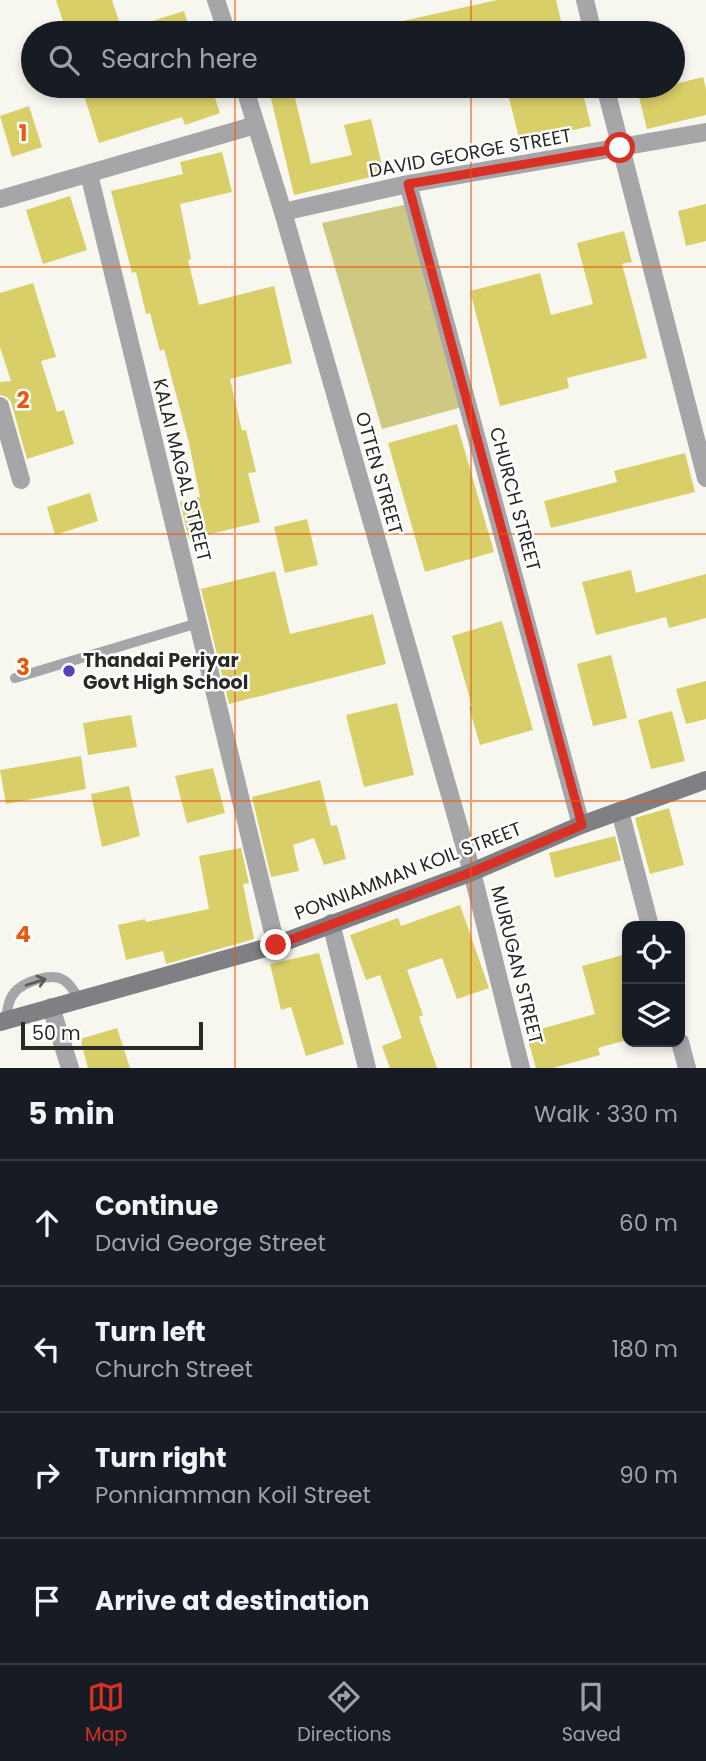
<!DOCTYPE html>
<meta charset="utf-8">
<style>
body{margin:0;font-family:Poppins,sans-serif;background:#242831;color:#f1f3f6}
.controls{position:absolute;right:21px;bottom:21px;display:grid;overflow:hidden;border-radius:14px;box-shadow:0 4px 10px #0003}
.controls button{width:63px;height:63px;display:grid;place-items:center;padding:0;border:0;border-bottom:2px solid #363941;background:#171b24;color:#f1f3f6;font:35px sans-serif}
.scale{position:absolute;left:21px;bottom:18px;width:182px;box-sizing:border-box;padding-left:7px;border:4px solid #292925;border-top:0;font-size:19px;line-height:24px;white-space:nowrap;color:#292925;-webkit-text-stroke:5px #fff;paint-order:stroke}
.stop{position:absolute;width:21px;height:21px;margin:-16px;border:5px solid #d93025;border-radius:50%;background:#fff}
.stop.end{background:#d93025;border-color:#fff;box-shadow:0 2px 7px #0008}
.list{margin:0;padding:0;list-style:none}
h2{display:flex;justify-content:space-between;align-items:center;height:91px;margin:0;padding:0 28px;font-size:30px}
h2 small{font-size:23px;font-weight:400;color:#9ea1a6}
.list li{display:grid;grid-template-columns:46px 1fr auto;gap:21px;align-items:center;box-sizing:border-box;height:126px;padding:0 28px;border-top:2px solid #363941}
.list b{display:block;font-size:26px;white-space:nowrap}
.list p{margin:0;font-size:23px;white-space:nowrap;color:#9ea1a6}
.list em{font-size:23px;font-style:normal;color:#9ea1a6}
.icon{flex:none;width:38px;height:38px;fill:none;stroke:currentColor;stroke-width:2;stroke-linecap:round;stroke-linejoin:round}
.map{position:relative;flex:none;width:706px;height:1068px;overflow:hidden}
.search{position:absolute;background:#171b24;box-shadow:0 4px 10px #0003;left:21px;right:21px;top:21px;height:77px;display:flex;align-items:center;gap:18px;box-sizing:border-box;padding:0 24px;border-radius:38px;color:#9ea1a6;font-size:26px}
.sheet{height:595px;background:#171b24}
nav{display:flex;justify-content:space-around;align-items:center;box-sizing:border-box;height:98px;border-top:2px solid #363941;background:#171b24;font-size:19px;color:#9ea1a6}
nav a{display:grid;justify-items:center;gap:4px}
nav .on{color:#d93025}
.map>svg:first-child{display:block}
.green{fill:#cec882}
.building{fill:#d8cf68}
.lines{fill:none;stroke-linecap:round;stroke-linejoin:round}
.lane{stroke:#a6a6a9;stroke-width:10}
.street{stroke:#a6a6a9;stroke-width:18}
.secondary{stroke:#7f7f84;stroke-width:18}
.oneway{stroke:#5b5b5a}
.route{stroke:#d93025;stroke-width:9}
.grid{fill:none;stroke:#e8590c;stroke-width:2;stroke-opacity:0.55}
.poi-dot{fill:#5a3fb8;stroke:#fff;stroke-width:2.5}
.labels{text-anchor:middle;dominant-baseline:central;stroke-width:5;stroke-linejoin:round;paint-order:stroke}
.street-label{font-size:19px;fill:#292925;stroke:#fff}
.poi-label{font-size:19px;font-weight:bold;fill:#292925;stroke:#fff;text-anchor:start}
.grid-label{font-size:23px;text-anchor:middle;font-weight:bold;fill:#e8590c;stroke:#fff;stroke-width:5;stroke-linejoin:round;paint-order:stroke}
</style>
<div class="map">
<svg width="706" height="1068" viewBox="0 0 706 1068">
<rect width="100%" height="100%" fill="#f8f7ef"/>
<path class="green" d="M408,204L462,407L382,429L322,223Z"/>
<path class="building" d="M56,0H112L123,33H67Z
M497,0H556L564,33H386L385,25Z
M184,11L191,33H128L127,29Z
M703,77L706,89V115L647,129L638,93Z
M81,86H211L220,113L185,125L182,117L99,143Z
M268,86H292L311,164L352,155L344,125L371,119L384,174L294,195Z
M506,86H581L591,126L520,142Z
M29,106L42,147L12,157L0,116Z
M222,152L232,192L180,204L191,259L188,260L199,305L274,286L292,363L230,379L242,431L246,430L256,472L248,473L260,522L189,539L180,502L200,497L189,443L164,349L160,351L150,313L146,314L136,272L132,273L111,191L183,174L180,162Z
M70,196L87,250L43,264L26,210Z
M706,204V241L686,246L678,211Z
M624,231L632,262L622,264L647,358L567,378L569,388L500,406L470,291L540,273L551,315L593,304L577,243Z
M33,283L56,357L41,361L57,412L64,410L74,444L27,459L11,402L7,397L0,395V382L11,381L0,347V293Z
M457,424L494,552L425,572L388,443Z
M685,453L695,492L551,528L544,501L617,482L614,471Z
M90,493L98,521L55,535L47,507Z
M307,519L318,565L285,573L274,527Z
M631,570L636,593L706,574V618L669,628L666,617L596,635L582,582Z
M275,571L290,634L373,614L386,664L229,704L201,589Z
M502,621L533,730L480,745L469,707L472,706L452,636Z
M611,655L627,718L593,726L577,664Z
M706,681V719L686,724L676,689Z
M397,703L414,775L364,787L346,715Z
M672,711L685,761L651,769L638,720Z
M131,715L137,747L88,755L83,723Z
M81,756L86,789L6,804L0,770Z
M213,768L225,813L187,823L175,776Z
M320,780L331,826L337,825L346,859L324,865L314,838L293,845L299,871L271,877L252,797Z
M129,786L140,836L102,847L91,794Z
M669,808L684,865L650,874L635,818Z
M615,836L621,860L555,878L549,853Z
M241,848L249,883L243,884L254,939L166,964L163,951L126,960L118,925L145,919L146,922L209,909L199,856Z
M460,905L489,988L457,999L442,958L407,970L423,1015L419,1017L437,1068H390L382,1046L402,1038L380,975L366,980L350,935L398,918L401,926Z
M319,953L344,1044L306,1056L291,1007L281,1010L270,964Z
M627,954V1040L598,1048L600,1055L553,1068H536L526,1033L595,1014L582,966Z
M117,1028L130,1068H88L80,1039Z"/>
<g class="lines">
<path class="lane" d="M15,678L198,623
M6,1020C7,1011 8,1001 14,993C23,982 53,971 65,981C71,985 75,993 79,999"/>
<path class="street" d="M216,0L227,33
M585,0L593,33
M244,86L283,212L472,872L521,1068
M605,86L706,478
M89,174L276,945
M408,184L581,825
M0,199L256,125
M283,212L408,184L706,132
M0,406L21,480
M620,811L650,926
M331,923L367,1068
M51,1007L70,1068
M680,1042L687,1068"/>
<path class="secondary" d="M0,1022L276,945L472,872L581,825L706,780"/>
</g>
<defs><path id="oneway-shaft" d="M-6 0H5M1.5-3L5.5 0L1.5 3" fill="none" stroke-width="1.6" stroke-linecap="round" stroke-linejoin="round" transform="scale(1.75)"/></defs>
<use class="oneway" href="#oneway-shaft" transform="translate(36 982) rotate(-18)"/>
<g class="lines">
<path class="route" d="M276,945L472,872L582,825L408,184L620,148"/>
</g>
<path class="grid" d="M235,0V33M471,0V33M235,86V1068M471,86V1068M0,267H706M0,534H706M0,801H706"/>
<circle class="poi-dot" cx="69" cy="671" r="7"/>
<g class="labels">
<g class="street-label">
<text transform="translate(470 153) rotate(-10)">DAVID GEORGE STREET</text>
<text transform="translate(182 470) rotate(76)">KALAI MAGAL STREET</text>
<text transform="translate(379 473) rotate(74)">OTTEN STREET</text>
<text transform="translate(515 499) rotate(75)">CHURCH STREET</text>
<text transform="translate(408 871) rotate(-21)">PONNIAMMAN KOIL STREET</text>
<text transform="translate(517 965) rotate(76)">MURUGAN STREET</text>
</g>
<g class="poi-label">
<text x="83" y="660">Thandai Periyar<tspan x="83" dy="22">Govt High School</tspan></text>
</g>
</g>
<g class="grid-label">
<text x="23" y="141">1</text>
<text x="23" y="408">2</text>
<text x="23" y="675">3</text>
<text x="23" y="942">4</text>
</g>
</svg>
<div class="controls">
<button><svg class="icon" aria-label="locate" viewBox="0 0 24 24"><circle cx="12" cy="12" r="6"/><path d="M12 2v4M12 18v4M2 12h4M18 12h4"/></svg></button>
<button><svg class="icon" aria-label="layers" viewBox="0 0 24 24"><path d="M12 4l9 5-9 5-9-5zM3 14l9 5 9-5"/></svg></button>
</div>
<div class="scale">50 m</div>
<div class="stop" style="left:620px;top:148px"></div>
<div class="stop end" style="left:276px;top:945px"></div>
<div class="search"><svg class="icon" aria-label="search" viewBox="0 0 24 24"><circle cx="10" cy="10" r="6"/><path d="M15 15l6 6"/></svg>Search here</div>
</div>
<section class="sheet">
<h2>5 min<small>Walk · 330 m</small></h2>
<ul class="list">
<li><svg class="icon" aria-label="ahead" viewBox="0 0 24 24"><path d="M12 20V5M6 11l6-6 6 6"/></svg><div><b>Continue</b><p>David George Street</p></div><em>60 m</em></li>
<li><svg class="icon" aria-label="left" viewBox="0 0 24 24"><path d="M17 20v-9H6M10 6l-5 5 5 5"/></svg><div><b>Turn left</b><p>Church Street</p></div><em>180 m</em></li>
<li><svg class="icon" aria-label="right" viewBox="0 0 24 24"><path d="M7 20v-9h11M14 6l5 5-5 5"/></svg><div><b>Turn right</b><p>Ponniamman Koil Street</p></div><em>90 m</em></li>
<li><svg class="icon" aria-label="arrive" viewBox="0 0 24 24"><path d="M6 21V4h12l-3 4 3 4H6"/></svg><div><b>Arrive at destination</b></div></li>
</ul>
</section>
<nav>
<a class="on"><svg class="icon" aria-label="map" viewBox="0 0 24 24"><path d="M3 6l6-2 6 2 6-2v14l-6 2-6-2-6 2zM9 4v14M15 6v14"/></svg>Map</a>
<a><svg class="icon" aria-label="directions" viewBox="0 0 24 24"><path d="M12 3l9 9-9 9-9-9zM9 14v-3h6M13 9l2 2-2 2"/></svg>Directions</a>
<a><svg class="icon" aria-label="saved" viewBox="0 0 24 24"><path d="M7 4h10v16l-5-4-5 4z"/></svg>Saved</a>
</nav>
